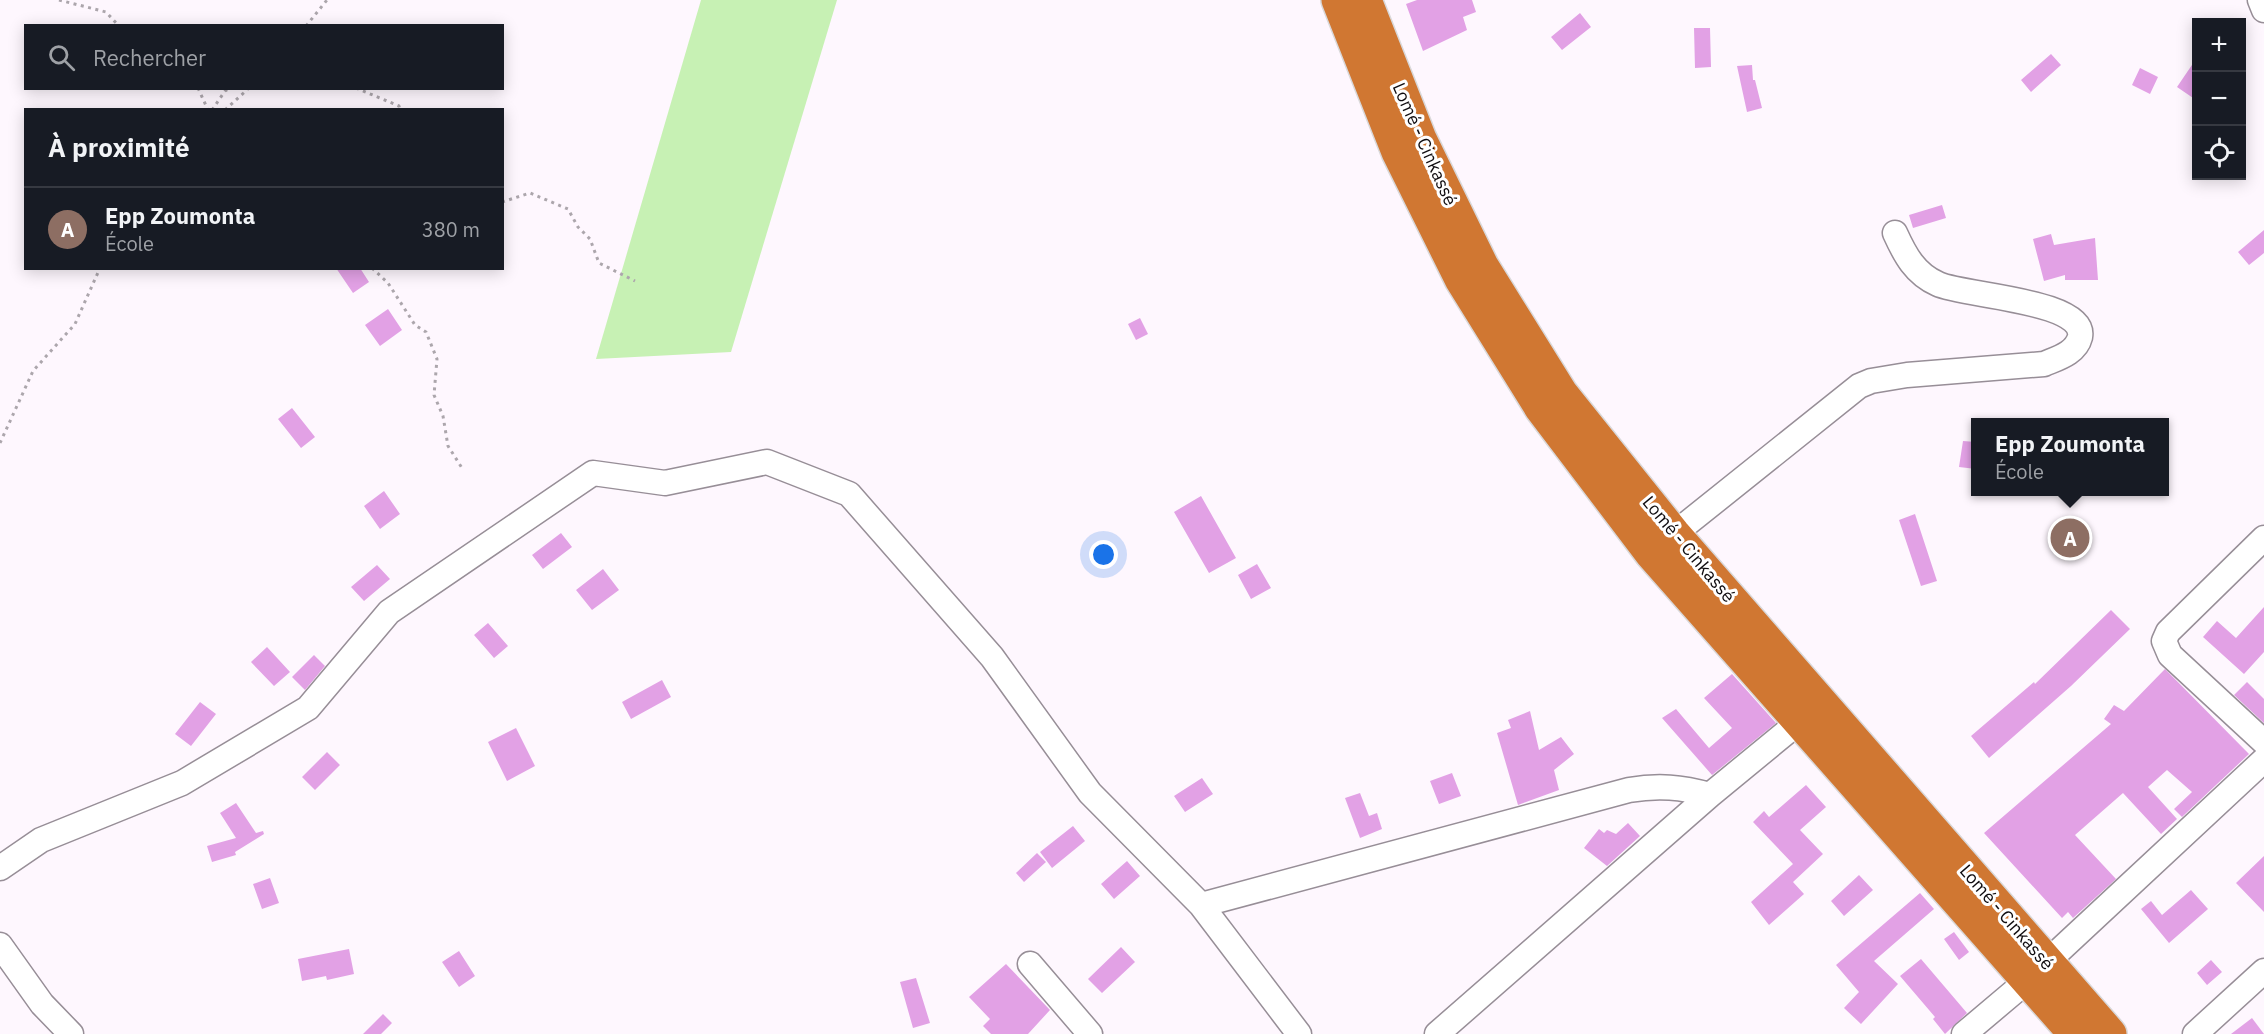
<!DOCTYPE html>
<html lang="fr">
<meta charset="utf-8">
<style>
body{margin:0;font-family:"IBM Plex Sans",sans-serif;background:#20242c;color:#f1f3f6}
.controls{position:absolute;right:18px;top:18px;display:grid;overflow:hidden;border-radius:0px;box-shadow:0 3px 15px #0003}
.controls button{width:54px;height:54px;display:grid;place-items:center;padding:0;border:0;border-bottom:2px solid #363941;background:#171b24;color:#f1f3f6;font:30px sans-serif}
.you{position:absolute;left:1104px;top:555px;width:21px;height:21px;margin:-15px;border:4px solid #fff;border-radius:50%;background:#1a73e8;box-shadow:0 0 0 9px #1a73e833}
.badge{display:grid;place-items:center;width:39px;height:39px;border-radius:50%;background:#7f6a02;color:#fff;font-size:20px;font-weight:700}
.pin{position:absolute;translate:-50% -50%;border:3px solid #fff;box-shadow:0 2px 6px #0006}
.popup{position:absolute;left:1971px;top:418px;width:198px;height:78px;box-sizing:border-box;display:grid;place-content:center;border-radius:0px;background:#171b24;filter:drop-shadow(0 2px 4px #0005);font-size:20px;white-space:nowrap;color:#9ea1a6}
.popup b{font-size:22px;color:#f1f3f6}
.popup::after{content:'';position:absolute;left:50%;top:100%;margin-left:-12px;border:12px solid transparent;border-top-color:#171b24}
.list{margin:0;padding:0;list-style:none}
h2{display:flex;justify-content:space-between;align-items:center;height:78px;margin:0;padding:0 24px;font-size:26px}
h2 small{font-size:20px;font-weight:400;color:#9ea1a6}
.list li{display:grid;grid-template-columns:39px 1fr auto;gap:18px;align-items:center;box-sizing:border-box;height:84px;padding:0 24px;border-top:2px solid #363941}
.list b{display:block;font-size:22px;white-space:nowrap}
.list p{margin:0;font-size:20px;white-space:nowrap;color:#9ea1a6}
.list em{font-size:20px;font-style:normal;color:#9ea1a6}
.icon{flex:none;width:33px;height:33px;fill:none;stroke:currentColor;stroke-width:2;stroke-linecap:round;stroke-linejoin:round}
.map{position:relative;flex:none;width:2264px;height:1034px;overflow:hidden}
.search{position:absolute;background:#171b24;box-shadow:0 3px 15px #0003;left:24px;top:24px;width:480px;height:66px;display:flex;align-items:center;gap:15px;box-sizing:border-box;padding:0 21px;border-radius:0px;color:#9ea1a6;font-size:22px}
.panel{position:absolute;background:#171b24;box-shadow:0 3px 15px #0003;left:24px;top:108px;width:480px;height:162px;border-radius:0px}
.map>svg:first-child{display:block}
.green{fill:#c7f1b4}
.building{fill:#e2a1e5}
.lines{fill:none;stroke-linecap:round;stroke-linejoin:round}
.minor-casing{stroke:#978e97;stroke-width:27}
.highway-casing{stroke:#d9d8d9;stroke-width:36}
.path{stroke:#aca6ac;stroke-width:3;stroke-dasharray:3 4.5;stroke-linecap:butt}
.minor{stroke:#fff;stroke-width:24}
.highway{stroke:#d07732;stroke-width:33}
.labels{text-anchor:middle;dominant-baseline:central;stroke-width:6;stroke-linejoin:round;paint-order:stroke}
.street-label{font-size:18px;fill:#0f0c0f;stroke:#fff}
</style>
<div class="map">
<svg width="2264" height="1034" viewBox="0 0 2264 1034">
<rect width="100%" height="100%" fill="#fef7fe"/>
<path class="green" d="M701,0H837L731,352L596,359Z"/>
<path class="building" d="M1417,0H1472L1476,12L1463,17L1467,30L1423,51L1406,4Z
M1580,13L1591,27L1562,50L1551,37Z
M1694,28H1710L1711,67L1695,68Z
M2051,54L2061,65L2031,92L2021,80Z
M2196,59V100L2177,87Z
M1752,65L1753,80H1755L1762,108L1747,112L1737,66Z
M2140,68L2158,77L2150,94L2132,85Z
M1942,205L1946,218L1913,228L1909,215Z
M2264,230V253L2249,265L2238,252Z
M2051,234L2054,245L2095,238L2098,280H2065V275L2044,281L2033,239Z
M336,268H360L369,282L353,293Z
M388,309L402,330L380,346L365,325Z
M1140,318L1148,334L1136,340L1128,324Z
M292,408L315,437L301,448L278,419Z
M1963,441L1976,442V469L1959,467Z
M384,491L400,514L380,529L364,506Z
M1201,496L1236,558L1209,573L1174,512Z
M1915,514L1937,581L1921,586L1899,520Z
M561,533L572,547L543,569L532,555Z
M1257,564L1271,588L1251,599L1238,575Z
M377,565L390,579L364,601L351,587Z
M603,569L619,590L592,610L576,590Z
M2264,607V652L2244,674L2203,637L2217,621L2236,638Z
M2111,610L2130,629L2071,686L1989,758L1971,736L2034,682L2035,684Z
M488,623L508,646L494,658L474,635Z
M267,647L290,672L274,686L251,662Z
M314,655L325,666L305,690L292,677Z
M2165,669L2249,754L2182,817L2174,809L2192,792L2167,770L2148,787L2177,819L2161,834L2123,793L2075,835L2116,879L2073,918L2068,912L2062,918L1984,833L2111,724L2104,719L2114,705L2124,711Z
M1732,674L1776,723L1712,775L1662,718L1676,709L1709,748L1732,728L1704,698Z
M662,680L671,697L631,719L622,702Z
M2247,682L2264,699V723L2234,695Z
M200,702L216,714L191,746L175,734Z
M1530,711L1539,750L1561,737L1574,754L1554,770L1559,790L1518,805L1497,733L1511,728L1508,720Z
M516,728L535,766L507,781L488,742Z
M327,752L340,765L315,790L302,777Z
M1452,773L1461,796L1439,804L1430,781Z
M1202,778L1213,794L1185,812L1174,796Z
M1806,785L1826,807L1800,830L1823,854L1793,882L1804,894L1769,925L1751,902L1793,864L1753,822L1764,811L1769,817Z
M1360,793L1369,816L1377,813L1382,829L1360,838L1345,798Z
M236,803L256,833L263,831L264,834L235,852L236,855L212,862L207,846L236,838L220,813Z
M1628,823L1640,836L1607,866L1584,848L1599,829L1604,833L1607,830L1616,834Z
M1073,826L1085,841L1052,868L1040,852Z
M1037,853L1046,862L1024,882L1016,873Z
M2264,856V912L2236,883Z
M1127,861L1140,876L1114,899L1101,884Z
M1859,875L1873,890L1844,916L1831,901Z
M270,878L279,903L262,909L253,884Z
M2191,890L2208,909L2169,943L2141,909L2151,901L2162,915Z
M1920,893L1934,909L1874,961L1898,984L1861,1024L1844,1008L1859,992L1836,965Z
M1954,932L1969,952L1959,960L1944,939Z
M1121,947L1135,962L1102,993L1088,979Z
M349,949L354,974L327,980L326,976L302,981L298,959Z
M459,951L475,976L459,987L442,962Z
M1921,959L1967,1013L1945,1034L1933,1019L1935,1017L1900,976Z
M2211,960L2222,972L2207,985L2197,973Z
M1006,964L1050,1010L1028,1034H991L983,1026L990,1019L969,997Z
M916,978L930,1023L913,1028L900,982Z
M383,1014L392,1023L381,1034H363Z
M2252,1018L2264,1034H2231Z"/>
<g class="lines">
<g class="minor-casing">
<path id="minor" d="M2260,0L2264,10
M1674,534L1859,386L1871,381L1907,375L2044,364C2058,358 2076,353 2080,337C2087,300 1963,296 1938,284C1915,274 1905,255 1895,233
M2264,538L2168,632L2164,641L2170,655L2264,742
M0,868L41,840L182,783L308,708L389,612L593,473L665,483L767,462L849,494L992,657L1090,793L1201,905L1299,1034
M1201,905L1629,790C1659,785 1681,787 1710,795
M0,945L42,1004L71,1034
M2046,963L2264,760
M1030,964L1090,1034
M1437,1034L1710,795L1800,721
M1964,1034L2028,980
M2195,1034L2264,971"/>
</g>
<g class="highway-casing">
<path id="highway" d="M1338,0L1398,152L1461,279L1541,408L1651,553L2075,1034
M1365,0L1420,139L1482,266L1561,393L1674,534L2110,1034"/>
</g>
<path class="path" d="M59,0L106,12L119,26
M306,26L327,0
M198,88L208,110
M356,88L399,106L400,110
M212,110L225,91L230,88
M225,110L249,88
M502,202L530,193L568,209L578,227L590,239L599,263L635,281
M372,268L388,283L415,325L426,332L437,359L434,395L443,416L448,446L462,468
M0,443L33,371L75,324L100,268"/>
<use href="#minor" class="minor"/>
<use href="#highway" class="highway"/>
</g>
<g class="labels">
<g class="street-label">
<text transform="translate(1425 144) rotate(66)">Lomé - Cinkassé</text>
<text transform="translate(1689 549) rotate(50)">Lomé - Cinkassé</text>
<text transform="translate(2007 917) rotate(49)">Lomé - Cinkassé</text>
</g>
</g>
</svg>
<div class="controls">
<button>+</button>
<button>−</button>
<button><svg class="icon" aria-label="locate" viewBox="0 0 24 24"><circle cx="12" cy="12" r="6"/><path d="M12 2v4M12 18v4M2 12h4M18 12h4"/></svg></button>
</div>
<div class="you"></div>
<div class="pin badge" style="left:2070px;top:538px;background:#8d6e63">A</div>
<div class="popup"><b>Epp Zoumonta</b>École</div>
<div class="search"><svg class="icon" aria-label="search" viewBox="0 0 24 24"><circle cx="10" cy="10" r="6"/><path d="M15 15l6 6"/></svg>Rechercher</div>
<section class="panel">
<h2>À proximité<small></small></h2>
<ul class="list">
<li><span class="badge" style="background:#8d6e63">A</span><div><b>Epp Zoumonta</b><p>École</p></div><em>380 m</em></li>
</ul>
</section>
</div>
